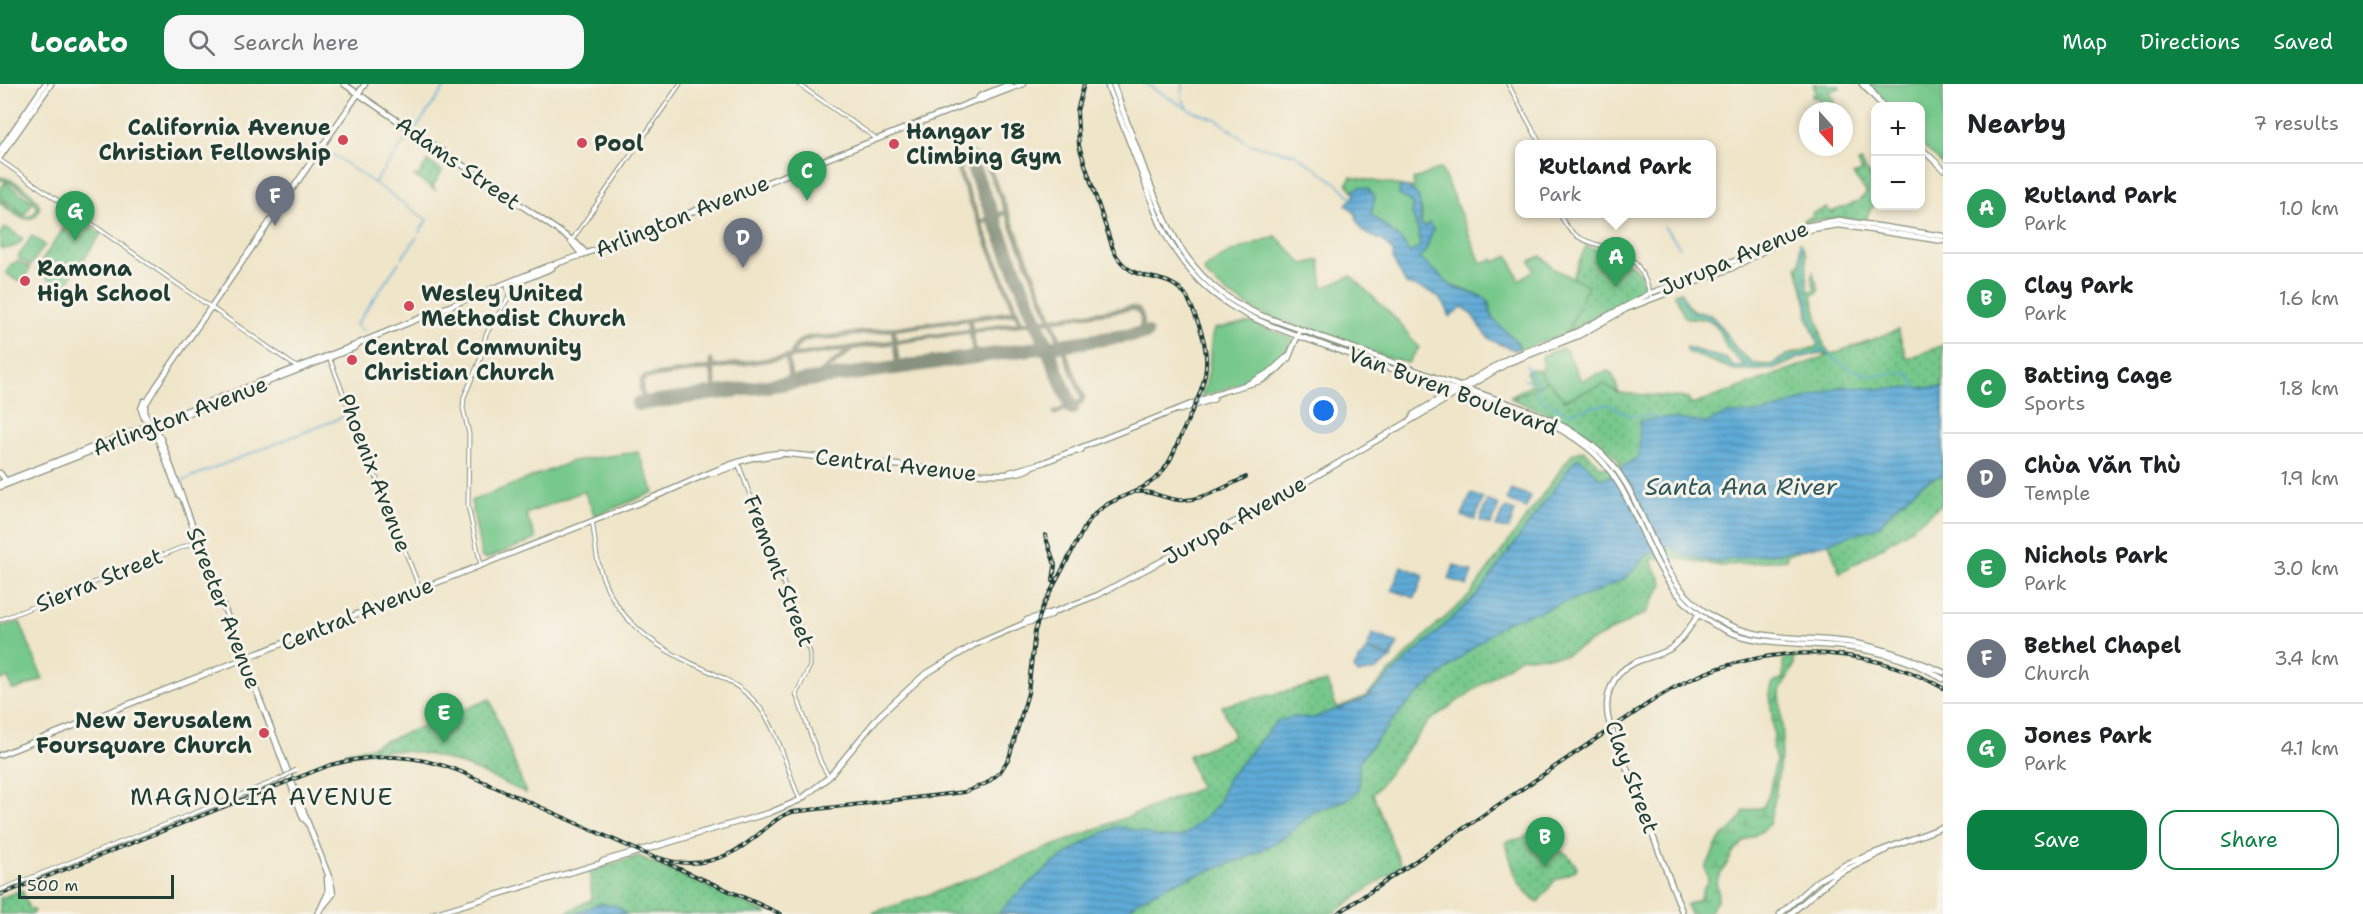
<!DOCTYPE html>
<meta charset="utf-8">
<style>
body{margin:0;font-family:"Shantell Sans",sans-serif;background:#f6f6f6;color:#202124}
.controls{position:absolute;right:18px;top:18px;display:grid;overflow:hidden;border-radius:12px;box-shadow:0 3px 9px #0003}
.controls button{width:54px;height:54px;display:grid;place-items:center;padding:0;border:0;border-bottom:2px solid #e0e0e0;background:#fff;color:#202124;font:30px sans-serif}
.compass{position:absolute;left:1799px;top:18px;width:54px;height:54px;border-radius:50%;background:#fff;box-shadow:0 3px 9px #0003;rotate:159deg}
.scale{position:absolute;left:18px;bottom:15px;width:156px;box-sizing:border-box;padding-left:6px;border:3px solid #1f3d34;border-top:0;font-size:16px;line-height:21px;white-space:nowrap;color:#1f3d34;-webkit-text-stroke:4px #f7f3e8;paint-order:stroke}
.you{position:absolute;left:1324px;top:327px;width:21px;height:21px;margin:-15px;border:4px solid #fff;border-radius:50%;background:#1a73e8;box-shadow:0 0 0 9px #1a73e833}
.badge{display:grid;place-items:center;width:39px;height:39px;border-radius:50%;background:#0b8043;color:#fff;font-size:20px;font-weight:700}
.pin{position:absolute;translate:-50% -50px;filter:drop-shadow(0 2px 3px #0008)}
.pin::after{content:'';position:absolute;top:32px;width:21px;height:18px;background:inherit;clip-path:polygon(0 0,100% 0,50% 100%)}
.popup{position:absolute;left:1515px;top:56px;width:201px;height:78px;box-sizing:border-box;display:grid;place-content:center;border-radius:12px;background:#fff;filter:drop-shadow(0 2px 4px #0005);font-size:20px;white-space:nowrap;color:#757577}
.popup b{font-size:22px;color:#202124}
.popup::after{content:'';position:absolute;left:50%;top:100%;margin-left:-12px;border:12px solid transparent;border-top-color:#fff}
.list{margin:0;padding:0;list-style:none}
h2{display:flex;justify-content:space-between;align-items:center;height:78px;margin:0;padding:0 24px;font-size:26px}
h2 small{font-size:20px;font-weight:400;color:#757577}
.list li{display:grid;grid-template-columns:39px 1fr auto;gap:18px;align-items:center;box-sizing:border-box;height:90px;padding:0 24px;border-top:2px solid #e0e0e0}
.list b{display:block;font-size:22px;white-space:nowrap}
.list p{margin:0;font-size:20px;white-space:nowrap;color:#757577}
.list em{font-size:20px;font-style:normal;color:#757577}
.actions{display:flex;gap:12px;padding:18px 24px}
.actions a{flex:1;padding:14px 0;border:2px solid #0b8043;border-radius:18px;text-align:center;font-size:21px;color:#0b8043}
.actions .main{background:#0b8043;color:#fff}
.icon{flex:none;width:33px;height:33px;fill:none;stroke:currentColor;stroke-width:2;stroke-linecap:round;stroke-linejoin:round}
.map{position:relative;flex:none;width:1943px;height:830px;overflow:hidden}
header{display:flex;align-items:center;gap:36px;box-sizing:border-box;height:84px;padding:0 30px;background:#0b8043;color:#fff}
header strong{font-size:28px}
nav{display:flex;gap:33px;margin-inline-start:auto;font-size:21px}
.search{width:420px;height:54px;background:#f6f6f6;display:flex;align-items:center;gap:15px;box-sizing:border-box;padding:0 21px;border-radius:18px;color:#757577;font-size:22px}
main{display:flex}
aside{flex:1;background:#fff}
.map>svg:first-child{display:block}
.grass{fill:#76c88b;stroke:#4a8260;stroke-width:1.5}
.wetland{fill:url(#wetland-marsh);stroke:#4a8260;stroke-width:1.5}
.park{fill:url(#park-dots);stroke:#4a8260;stroke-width:1.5}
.water{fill:url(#water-rules);stroke:#3e7486;stroke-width:1.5}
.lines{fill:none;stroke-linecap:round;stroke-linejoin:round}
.stream{stroke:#5eabd7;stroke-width:1.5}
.taxiway{stroke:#87917e;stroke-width:5}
.runway{stroke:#87917e;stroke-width:14}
.minor-casing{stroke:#87917e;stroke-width:5}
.major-casing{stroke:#87917e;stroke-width:7}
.minor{stroke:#fff;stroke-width:3}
.major{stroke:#fff;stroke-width:4.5}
.rail-casing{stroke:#1f3d34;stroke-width:4}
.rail{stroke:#f7f3e8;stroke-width:1.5;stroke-dasharray:4.5;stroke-linecap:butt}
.minor-bridge-casing{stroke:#87917e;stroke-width:5;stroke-linecap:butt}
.minor-bridge{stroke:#fff;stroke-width:3}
.poi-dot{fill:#d1495b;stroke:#f7f3e8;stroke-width:2}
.labels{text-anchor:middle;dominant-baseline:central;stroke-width:6;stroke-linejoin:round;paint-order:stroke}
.poi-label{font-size:22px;font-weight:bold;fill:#1f3d34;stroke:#f7f3e8;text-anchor:start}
.street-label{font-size:22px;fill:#1f3d34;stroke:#f7f3e8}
.water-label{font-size:24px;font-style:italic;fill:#2f585d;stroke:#f7f3e8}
.neighbourhood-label{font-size:24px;letter-spacing:1.5px;fill:#1f3d34;stroke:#f7f3e8}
</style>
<header>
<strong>Locato</strong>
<div class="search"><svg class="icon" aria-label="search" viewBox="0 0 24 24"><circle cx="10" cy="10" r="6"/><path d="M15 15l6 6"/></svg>Search here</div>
<nav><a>Map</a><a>Directions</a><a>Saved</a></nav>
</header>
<main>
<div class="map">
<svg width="1943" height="830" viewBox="0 0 1943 830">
<defs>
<pattern id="wetland-marsh" width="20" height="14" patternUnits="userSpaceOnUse" patternTransform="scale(1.5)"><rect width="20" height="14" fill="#76c88b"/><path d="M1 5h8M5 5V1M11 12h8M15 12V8" fill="none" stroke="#60a472"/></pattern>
<pattern id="park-dots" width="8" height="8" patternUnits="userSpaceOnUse" patternTransform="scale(1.5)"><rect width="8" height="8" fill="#76c88b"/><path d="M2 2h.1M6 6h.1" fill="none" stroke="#60a472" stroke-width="1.8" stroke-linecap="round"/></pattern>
<pattern id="water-rules" width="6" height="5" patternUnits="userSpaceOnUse" patternTransform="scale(1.5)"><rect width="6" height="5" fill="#5eabd7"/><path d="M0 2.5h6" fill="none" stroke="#4d8caf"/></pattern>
</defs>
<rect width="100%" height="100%" fill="#f7f3e8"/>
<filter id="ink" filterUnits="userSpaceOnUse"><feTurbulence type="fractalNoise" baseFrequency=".0167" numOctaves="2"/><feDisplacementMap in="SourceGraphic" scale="12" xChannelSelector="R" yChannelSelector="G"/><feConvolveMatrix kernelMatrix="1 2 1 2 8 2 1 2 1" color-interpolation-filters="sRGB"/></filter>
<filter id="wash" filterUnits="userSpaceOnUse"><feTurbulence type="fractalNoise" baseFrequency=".008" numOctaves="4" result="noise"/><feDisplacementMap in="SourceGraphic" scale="24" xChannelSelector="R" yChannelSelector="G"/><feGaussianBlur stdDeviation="1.35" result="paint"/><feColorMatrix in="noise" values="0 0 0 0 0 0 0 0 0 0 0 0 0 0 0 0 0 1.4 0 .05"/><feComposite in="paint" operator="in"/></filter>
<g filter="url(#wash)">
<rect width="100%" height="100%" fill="#efe5c9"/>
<path class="grass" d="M1869,0H1943V81L1921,60L1920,22H1886Z
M1441,84L1481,179L1493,175L1495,178L1509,172L1519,196L1534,186L1530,177L1541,172L1554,185L1588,201L1567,249L1520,266L1518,259L1493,235L1489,219L1481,212L1450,201L1440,191L1421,177L1420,174L1426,166L1433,145L1429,140L1425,143L1421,141C1421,137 1422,134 1422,130C1422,119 1411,104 1400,103L1399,111L1409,116L1412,120V129L1419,149L1420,162L1410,170L1402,157L1371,130L1375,113L1368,105L1354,106V109L1347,99L1351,93L1414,104L1413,96Z
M0,93C13,94 37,110 40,123L36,132C23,141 11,127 0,119V116L26,133L33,131L37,124C36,113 11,96 0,96Z
M5,98L33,118L25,130L0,113V106Z
M4,144H7L23,155C17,163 10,166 0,164V150Z
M32,152L45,161L30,182L18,173Z
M1276,152L1303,180L1320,176L1323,204L1351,192L1398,237L1419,264L1408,279L1389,274L1260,229L1228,210L1205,190L1204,186C1221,168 1252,161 1276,152Z
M19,177L30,185L22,196L17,197L6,189L11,180Z
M1251,238L1292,254L1293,257C1271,292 1239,300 1201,313C1205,303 1208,294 1209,284C1211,269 1209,260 1214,245Z
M1562,264L1566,266L1581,296L1607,287L1612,289L1619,309L1604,300L1564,316L1550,298L1546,299L1540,287L1543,285L1542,272Z
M638,368L654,408L595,432L584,407L526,430L536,455L486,475L482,474L471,417L573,377Z
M20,538L43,595L15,606L12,605L8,594L0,596V542Z"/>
<path class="wetland" d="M1800,157L1806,170L1808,206L1810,208L1815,205L1811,193L1813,188C1814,195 1818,200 1819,207L1812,212L1824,262L1836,276L1820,269L1799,274L1775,285L1737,287L1687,268L1686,263L1726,275L1733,282H1745L1728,266L1716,241L1707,235L1687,234L1684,232L1674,209L1681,207L1687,221L1694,227L1710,231L1716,236L1738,267L1755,280L1771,281L1787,271L1816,263L1818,260L1808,234L1807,221L1798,186L1797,182L1800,181Z
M1531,285L1540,287C1549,299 1542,305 1546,316L1550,317L1554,314L1563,324L1608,319L1624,326H1636L1668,334C1655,336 1643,338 1630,336C1623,334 1617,327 1609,325C1599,322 1588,333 1578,334C1562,334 1540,327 1534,312L1509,313L1532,300L1526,288Z
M1794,572V582L1780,607L1783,656L1774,719L1769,740L1762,747L1744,757L1734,768L1716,798C1721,812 1717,818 1708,830H1690L1686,821L1699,815L1708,796L1705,783C1712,775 1713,765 1719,757C1728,745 1738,744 1744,727L1763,723L1769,711L1776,676L1772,663L1774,654L1770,610L1772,600L1783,594V576Z"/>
<path class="park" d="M1813,0L1839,1L1840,4L1830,7L1835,18L1829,20L1831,27H1816L1815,25L1821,23L1818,13L1813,14L1812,11L1816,9Z
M428,77L442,87L433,102L435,106L413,91L418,92Z
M1862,78L1864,84L1875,96V120L1869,127L1866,137L1840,134L1803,138V136L1813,132L1812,129L1827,124L1831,128L1857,118L1867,109L1853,91L1862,88L1858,79Z
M73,130L101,150L63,205L38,188L37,184Z
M1586,162C1615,172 1637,173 1647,206L1567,249L1588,201L1572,194Z
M1898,246L1907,275L1943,261V419L1905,449L1840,489L1828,457L1786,471L1787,475L1721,482L1669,473L1651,476L1663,500L1647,528L1564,572L1521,573L1428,638L1373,710L1401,782L1332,830H873L874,828L936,808L1200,704L1188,672L1234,652L1222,622L1327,598L1337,624L1366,612L1429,548L1469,512L1572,370L1584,366L1601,383L1621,379C1593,345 1550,331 1512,315L1549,297L1564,316L1604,300L1619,309L1688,314L1692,321Z
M490,615L526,709C487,691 447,670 403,667C385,665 366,668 347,670L346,667L368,664Z
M1534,747L1547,760L1567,770L1577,783L1576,786L1555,796L1538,818C1516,806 1513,783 1506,760L1508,757L1522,754Z
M638,772L768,830H564L592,815L590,788Z
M22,806L29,825L34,826L33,830H0V814Z"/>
<path class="water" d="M1400,102C1426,106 1419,123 1421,141L1425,143L1429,139L1433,145L1426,166L1420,174L1421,177L1429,181L1433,187L1437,188L1450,201L1458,205L1486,214L1493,235L1518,259V264L1515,266C1505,261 1496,261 1488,253C1478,244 1474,228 1462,223L1450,233C1443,209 1427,206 1406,200L1393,176V168L1383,157L1363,148L1357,137L1356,130L1346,121L1354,113V106L1360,103L1368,105L1375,113L1371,130L1402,157L1410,169L1420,162L1419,149L1412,129V120L1409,116L1399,111Z
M1842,302L1877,305L1943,303V390L1922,400L1894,424L1878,443L1811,464L1713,478L1681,470L1669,462L1647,471L1627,493L1596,508L1506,538L1466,569L1407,620L1376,656L1359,678V706L1349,715L1314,728L1284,754L1249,773L1174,799L1139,816L1125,830H998C1031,793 1072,763 1117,742L1161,753H1177L1186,750L1217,722L1228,694L1277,637L1295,633L1313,634L1359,617L1367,613L1478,510L1574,377L1580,374L1600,394H1606L1639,372L1640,337L1668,334L1707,339L1726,330L1765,329Z
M1511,405L1530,412L1526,424L1509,418L1507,415Z
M1471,410L1483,414L1475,436L1462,432Z
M1487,416L1499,421L1491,441L1480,437Z
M1506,424L1515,427L1509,445L1496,443L1502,428Z
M1454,481L1472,488L1467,502L1449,495Z
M1401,482L1424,491L1415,514L1392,506Z
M1372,550L1398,559L1391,573L1367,565Z
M1366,566L1392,574L1376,586L1358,590L1354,584Z
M599,819L618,823L626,830H575Z"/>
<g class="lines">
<path class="stream" d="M1145,0L1190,26L1218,36L1249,60L1295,70L1339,101L1353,115
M1183,0L1182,14L1188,24
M416,44L447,0
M326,66L374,99L410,50
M376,100L427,136L419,149
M1664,142L1680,163
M1801,159L1805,204L1820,266
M402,174L417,153
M1678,208L1688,229L1705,231L1711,234L1718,240L1732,265L1752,284H1771L1785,276L1824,266C1837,279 1852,287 1869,291C1887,295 1911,276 1916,305
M364,247L356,241L399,178
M1687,265L1723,277L1732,284H1751
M1526,282L1538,300L1537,313L1568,329L1607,320L1632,332H1650L1660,335
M1524,296L1530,297
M181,397L348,331"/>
<path class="taxiway" d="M980,139L1006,128
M969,234L975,273
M1021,240L958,85L963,78L972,82L973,75L977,72L985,75L1083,313L1081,318L1071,323
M893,244L898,283
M787,273L791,298
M791,273C796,255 810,251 826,254L1017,228
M711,277L716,309
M813,295L852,265
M648,318C642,313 639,303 643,295L647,293L1132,224L1138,226C1144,233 1143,242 1139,250
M1055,329L1071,322"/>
<path class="runway" d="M969,74L1072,324
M638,320L1146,249"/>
</g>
</g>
<g filter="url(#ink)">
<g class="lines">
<g class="minor-casing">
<path id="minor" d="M798,0L877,55
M1508,0L1541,61
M0,76L298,284
M1560,130C1574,163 1599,157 1626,171C1640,179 1646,197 1651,211
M572,156L680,0
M329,273L420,505
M738,379L810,569V582L796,610L821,679L829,693
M592,437C595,451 595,465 598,478C610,528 646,558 691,579C715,590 739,599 757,620C778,644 787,686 800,716
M481,481L468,422L469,350L463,324L464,313L480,276L486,250L509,213L507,200
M0,536L198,457
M0,806L278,696"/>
</g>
<g class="major-casing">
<path id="major" d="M344,0L576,159L584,167L582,171
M1107,0C1119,31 1131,62 1143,93C1151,116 1158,139 1171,160C1211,226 1261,238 1329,263C1369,277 1409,291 1449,304C1495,319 1548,332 1587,363C1649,412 1639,505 1723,545C1754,560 1788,558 1821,561C1863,563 1907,572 1943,595
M1113,0C1124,29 1134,58 1145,87C1170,152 1193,204 1263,232L1535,329C1572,344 1606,365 1626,400C1651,443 1661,496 1704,527C1751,560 1795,551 1848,558C1881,563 1913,575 1943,588
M1862,0L1883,22
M1866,0L1877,14
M977,16L980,12L1010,0
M1920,63L1943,85
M0,66L45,0
M0,73L51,0
M571,157L582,171
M507,200H514L552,184
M1422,294L1423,298L1438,304L1440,309L1438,314
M1248,300L1270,288L1289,271
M156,303L145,321V331L161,355L198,457L331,798L333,810L317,830
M155,304L365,0
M1180,326L1214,315
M144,334L141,325L144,317
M1412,334L1414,330L1509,274L1576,248L1651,209L1740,175L1805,142L1839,136L1943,152
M149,341L158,356L179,411L182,413
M1066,370L1081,366L1083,363
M756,374L782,370
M1010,388L1042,379L1224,307L1260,297L1276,287L1288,275L1300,246
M0,389L6,397
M714,389L735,382L738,379
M0,399L358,260
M0,403L354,264L359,259L546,183L582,171L977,16H981L1023,0
M1023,540L1027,536L1053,528
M267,634L303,734L306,737
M0,671L659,411C698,395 737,373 779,369L983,390C997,390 1021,392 1031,383
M600,780L603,777L769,729L800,716L829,693L880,631L924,591L974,561L1023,540L1050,532L1054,528L1098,511L1272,418L1508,279L1578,252L1626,225L1732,184L1791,152L1812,145L1839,141L1943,157
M320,826L328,809L327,794
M433,830L691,752
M1683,830L1609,638C1603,614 1611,590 1634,579C1647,573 1662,571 1673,563C1684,554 1691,541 1699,530
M1780,830L1817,797L1848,779L1943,743
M1790,830L1836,791L1886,766"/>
</g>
<use href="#minor" class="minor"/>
<use href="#major" class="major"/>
<g class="rail-casing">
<path id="rail" d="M1135,408C1151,406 1162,414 1178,416C1200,418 1227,402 1246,393
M1045,451L1055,481L1053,497
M657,773C692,786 726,777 754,754C767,744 776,733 792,728L965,708L987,699L1000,688L1009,674L1028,609L1035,547L1043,522L1087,439C1108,411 1131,415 1155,395C1169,383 1175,366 1182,349C1200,308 1216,287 1199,241C1195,232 1192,221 1186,212C1165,183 1131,205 1113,165L1079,62L1077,27L1084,0
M0,811L330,681C375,669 416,670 459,687L781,830
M1337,830L1658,613C1745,559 1853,554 1943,604"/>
</g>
<use href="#rail" class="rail"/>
<g class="minor-bridge-casing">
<path id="minor-bridge" d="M278,696L296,686"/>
</g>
<use href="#minor-bridge" class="minor-bridge"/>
</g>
</g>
<g class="poi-dot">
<circle cx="343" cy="56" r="6"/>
<circle cx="582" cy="59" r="6"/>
<circle cx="894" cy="60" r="6"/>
<circle cx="25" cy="197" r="6"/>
<circle cx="409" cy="222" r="6"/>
<circle cx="352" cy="276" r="6"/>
<circle cx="264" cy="649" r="6"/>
</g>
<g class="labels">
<g class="poi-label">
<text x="331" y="43" text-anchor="end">California Avenue<tspan x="331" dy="25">Christian Fellowship</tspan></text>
<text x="906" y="47">Hangar 18<tspan x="906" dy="25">Climbing Gym</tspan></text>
<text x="594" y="59">Pool</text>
<text x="37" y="184">Ramona<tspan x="37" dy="25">High School</tspan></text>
<text x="421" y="209">Wesley United<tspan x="421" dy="25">Methodist Church</tspan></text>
<text x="364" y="263">Central Community<tspan x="364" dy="25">Christian Church</tspan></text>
<text x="252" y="636" text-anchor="end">New Jerusalem<tspan x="252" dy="25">Foursquare Church</tspan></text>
</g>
<g class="street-label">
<text transform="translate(458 79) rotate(35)">Adams Street</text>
<text transform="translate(682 132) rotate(-22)">Arlington Avenue</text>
<text transform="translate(1734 174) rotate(-23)">Jurupa Avenue</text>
<text transform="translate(1453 307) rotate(20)">Van Buren Boulevard</text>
<text transform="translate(180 332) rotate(-21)">Arlington Avenue</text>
<text transform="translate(896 381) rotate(6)">Central Avenue</text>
<text transform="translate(375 389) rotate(69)">Phoenix Avenue</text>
<text transform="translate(1235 436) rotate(-29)">Jurupa Avenue</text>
<text transform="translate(779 487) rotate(69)">Fremont Street</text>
<text transform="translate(99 496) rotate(-22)">Sierra Street</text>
<text transform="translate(224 524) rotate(69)">Streeter Avenue</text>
<text transform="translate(357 530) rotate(-22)">Central Avenue</text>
<text transform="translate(1632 693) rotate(70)">Clay Street</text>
</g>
<g class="water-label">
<text x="1741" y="403">Santa Ana River</text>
</g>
<g class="neighbourhood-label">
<text x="262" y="713">MAGNOLIA AVENUE</text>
</g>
</g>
</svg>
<div class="controls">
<button>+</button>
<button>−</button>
</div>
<svg class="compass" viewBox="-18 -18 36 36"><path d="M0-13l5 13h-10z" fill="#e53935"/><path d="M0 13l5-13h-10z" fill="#757577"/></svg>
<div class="scale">500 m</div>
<div class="you"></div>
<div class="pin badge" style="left:1616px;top:203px;background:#2e9e5b">A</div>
<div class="popup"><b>Rutland Park</b>Park</div>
<div class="pin badge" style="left:1545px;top:783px;background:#2e9e5b">B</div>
<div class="pin badge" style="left:807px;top:117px;background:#2e9e5b">C</div>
<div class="pin badge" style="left:743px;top:184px;background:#6b7280">D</div>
<div class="pin badge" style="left:444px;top:659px;background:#2e9e5b">E</div>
<div class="pin badge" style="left:275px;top:142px;background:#6b7280">F</div>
<div class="pin badge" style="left:75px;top:157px;background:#2e9e5b">G</div>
</div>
<aside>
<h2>Nearby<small>7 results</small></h2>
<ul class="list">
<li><span class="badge" style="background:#2e9e5b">A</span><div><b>Rutland Park</b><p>Park</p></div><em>1.0 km</em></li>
<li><span class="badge" style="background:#2e9e5b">B</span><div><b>Clay Park</b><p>Park</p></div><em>1.6 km</em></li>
<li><span class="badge" style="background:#2e9e5b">C</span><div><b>Batting Cage</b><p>Sports</p></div><em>1.8 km</em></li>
<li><span class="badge" style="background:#6b7280">D</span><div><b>Chùa Văn Thù</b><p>Temple</p></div><em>1.9 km</em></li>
<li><span class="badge" style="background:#2e9e5b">E</span><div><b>Nichols Park</b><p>Park</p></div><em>3.0 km</em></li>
<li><span class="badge" style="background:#6b7280">F</span><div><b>Bethel Chapel</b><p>Church</p></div><em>3.4 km</em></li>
<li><span class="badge" style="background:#2e9e5b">G</span><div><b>Jones Park</b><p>Park</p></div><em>4.1 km</em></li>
</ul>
<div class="actions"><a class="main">Save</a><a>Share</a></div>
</aside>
</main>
